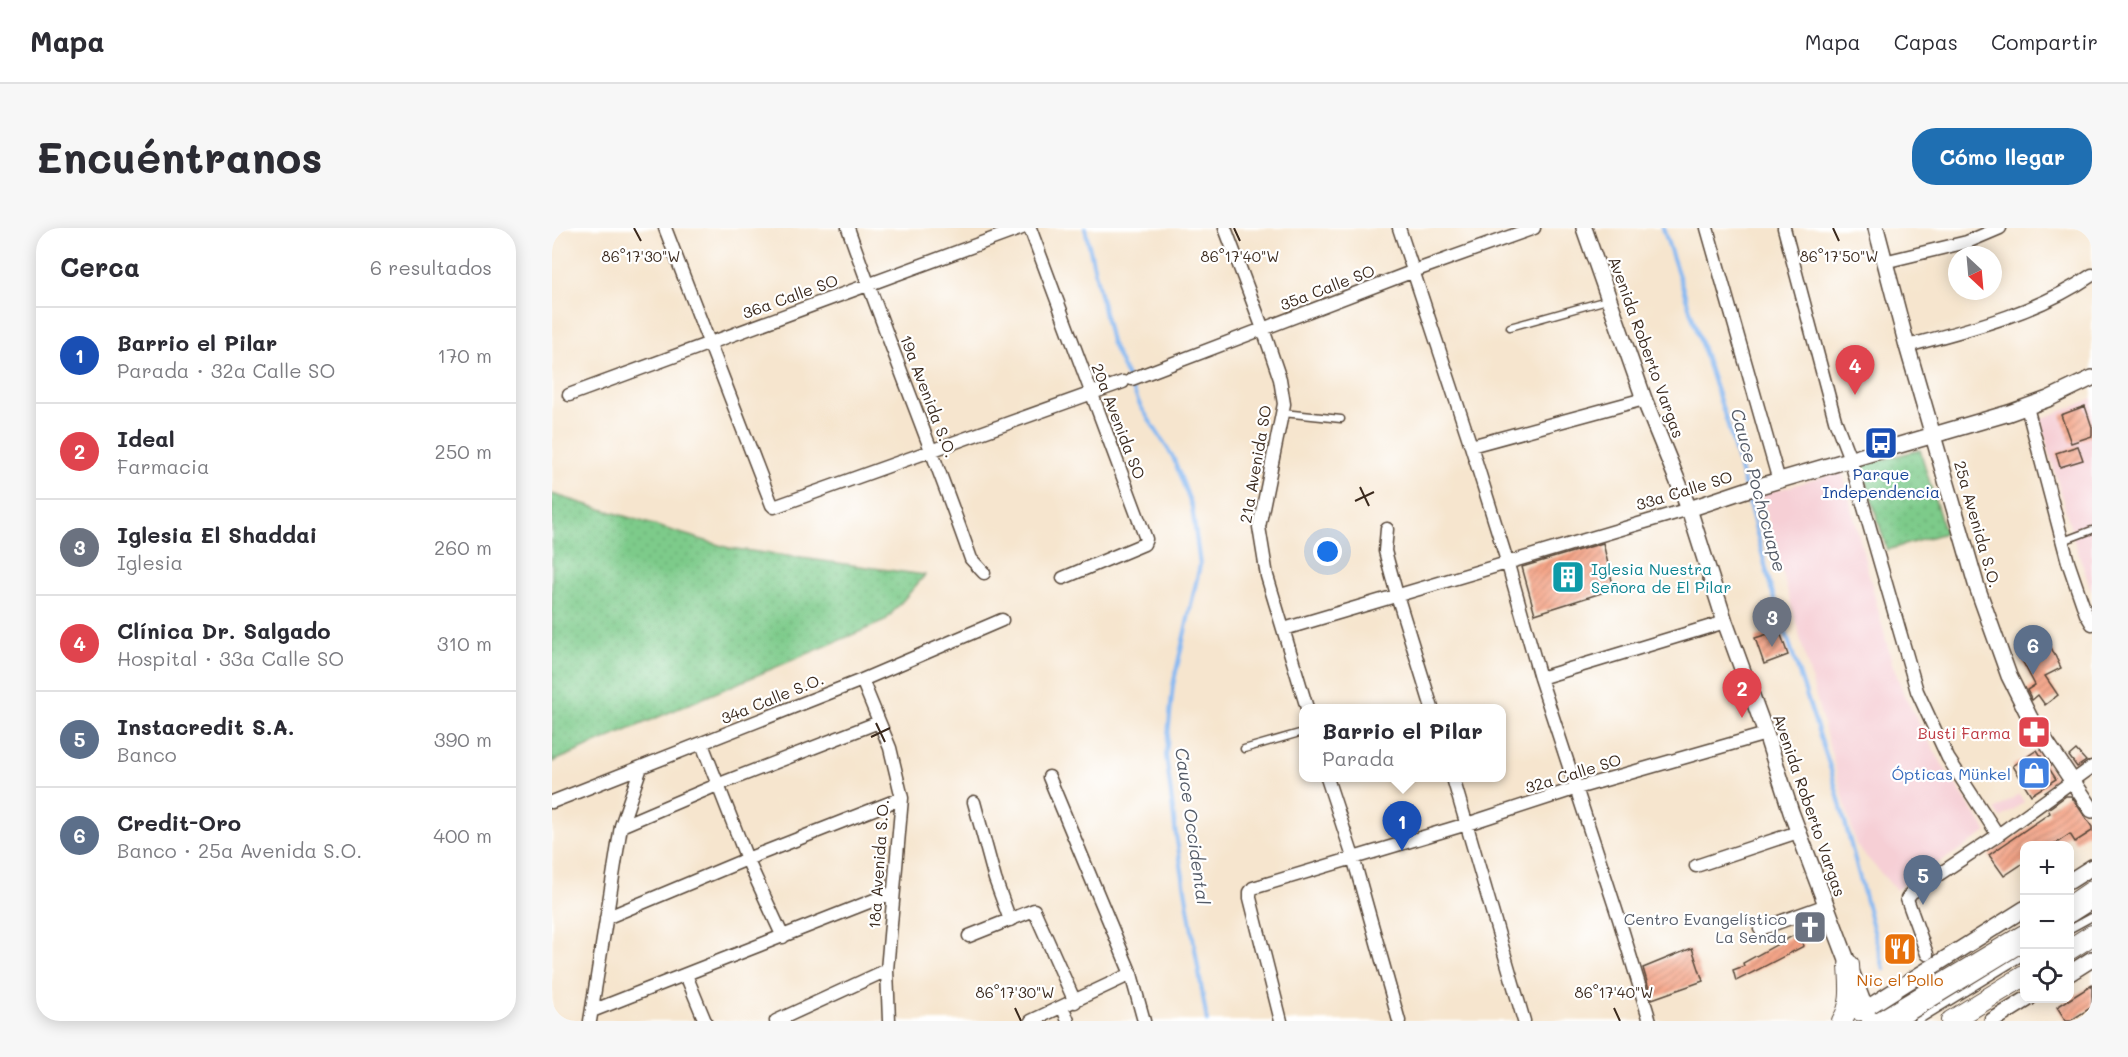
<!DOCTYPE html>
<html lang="es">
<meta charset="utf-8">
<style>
body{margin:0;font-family:Mali,sans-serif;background:#f7f7f7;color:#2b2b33}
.controls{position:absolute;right:18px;bottom:18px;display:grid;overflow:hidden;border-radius:12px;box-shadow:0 3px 15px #0003}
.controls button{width:54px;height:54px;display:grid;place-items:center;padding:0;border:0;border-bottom:2px solid #e1e1e2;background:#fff;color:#2b2b33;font:30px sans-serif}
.compass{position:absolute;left:1396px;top:18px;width:54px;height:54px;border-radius:50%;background:#fff;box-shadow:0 3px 15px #0003;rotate:154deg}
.you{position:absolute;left:776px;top:324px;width:21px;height:21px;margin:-15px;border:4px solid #fff;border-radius:50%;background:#1a73e8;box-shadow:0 0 0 9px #1a73e833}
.badge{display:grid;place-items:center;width:39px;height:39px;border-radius:50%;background:#1f6fb2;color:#fff;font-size:20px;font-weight:700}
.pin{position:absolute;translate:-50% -50px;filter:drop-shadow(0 2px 3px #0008)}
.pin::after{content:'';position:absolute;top:32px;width:21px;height:18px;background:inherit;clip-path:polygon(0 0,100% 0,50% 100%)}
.popup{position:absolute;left:747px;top:476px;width:207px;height:78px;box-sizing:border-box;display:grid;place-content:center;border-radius:12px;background:#fff;filter:drop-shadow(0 2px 4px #0005);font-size:20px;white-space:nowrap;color:#7c7c81}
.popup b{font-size:22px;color:#2b2b33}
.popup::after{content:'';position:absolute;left:50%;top:100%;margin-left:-12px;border:12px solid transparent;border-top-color:#fff}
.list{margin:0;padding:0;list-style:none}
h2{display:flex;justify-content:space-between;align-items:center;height:78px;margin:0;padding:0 24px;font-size:26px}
h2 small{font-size:20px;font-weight:400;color:#7c7c81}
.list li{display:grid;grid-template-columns:39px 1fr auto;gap:18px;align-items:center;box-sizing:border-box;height:96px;padding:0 24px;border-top:2px solid #e1e1e2}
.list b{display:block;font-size:22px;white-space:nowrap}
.list p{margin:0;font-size:20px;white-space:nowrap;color:#7c7c81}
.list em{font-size:20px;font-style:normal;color:#7c7c81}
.icon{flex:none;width:33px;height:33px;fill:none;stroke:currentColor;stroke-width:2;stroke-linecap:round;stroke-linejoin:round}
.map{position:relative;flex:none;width:1540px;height:793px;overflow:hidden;border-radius:24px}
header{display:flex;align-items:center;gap:36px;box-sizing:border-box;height:84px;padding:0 30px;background:#fff;border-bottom:2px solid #e1e1e2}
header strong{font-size:28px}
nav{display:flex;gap:33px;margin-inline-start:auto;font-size:21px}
.intro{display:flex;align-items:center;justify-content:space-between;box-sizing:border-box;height:144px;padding:0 36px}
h1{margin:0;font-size:42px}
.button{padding:15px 27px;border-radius:24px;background:#1f6fb2;color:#fff;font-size:21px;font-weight:700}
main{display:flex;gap:36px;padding:0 36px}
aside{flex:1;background:#fff;border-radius:24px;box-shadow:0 3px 15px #0003}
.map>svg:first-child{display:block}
.built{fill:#f6cfd5}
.grass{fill:url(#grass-dots);stroke:#5c7a54;stroke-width:1.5}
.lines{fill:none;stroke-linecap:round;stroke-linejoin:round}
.stream{stroke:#84b8f2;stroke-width:4}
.building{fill:url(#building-hatch)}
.service-casing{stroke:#574638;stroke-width:9}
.minor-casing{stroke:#574638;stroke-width:15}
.tertiary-casing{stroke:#574638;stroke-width:18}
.primary-casing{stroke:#574638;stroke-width:22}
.service{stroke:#fff;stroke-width:6}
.minor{stroke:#fff;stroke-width:12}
.tertiary{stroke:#fff;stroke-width:15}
.primary{stroke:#fff;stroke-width:20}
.ticks{fill:none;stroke:#3b2a1e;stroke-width:2}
.labels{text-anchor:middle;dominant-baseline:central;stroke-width:4.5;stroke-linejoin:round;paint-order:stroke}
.street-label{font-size:16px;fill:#3b2a1e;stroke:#fff}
.transit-label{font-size:16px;fill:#164399;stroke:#fff}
.culture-label{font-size:16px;fill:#0d838f;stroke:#fff;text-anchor:start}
.health-label{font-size:16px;fill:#be3a42;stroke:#fff;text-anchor:end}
.shop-label{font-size:16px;fill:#366cbe;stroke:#fff;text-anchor:end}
.worship-label{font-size:16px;fill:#5b616d;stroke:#fff;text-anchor:end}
.food-label{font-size:16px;fill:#c56008;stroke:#fff}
.water-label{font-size:18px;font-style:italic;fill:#555c68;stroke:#fff}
.ticks-label{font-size:15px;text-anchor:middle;fill:#3b2a1e;stroke:#fff;stroke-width:4.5;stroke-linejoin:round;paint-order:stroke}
</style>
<header>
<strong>Mapa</strong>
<nav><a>Mapa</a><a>Capas</a><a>Compartir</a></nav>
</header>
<div class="intro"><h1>Encuéntranos</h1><a class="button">Cómo llegar</a></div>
<main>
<aside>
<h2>Cerca<small>6 resultados</small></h2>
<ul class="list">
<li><span class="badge" style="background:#1a4fb4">1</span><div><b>Barrio el Pilar</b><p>Parada · 32a Calle SO</p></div><em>170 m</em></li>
<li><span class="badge" style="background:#e0444e">2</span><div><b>Ideal</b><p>Farmacia</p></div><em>250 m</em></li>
<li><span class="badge" style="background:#6b7280">3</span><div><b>Iglesia El Shaddai</b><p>Iglesia</p></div><em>260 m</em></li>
<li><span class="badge" style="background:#e0444e">4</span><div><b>Clínica Dr. Salgado</b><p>Hospital · 33a Calle SO</p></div><em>310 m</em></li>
<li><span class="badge" style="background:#5c6f8a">5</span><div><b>Instacredit S.A.</b><p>Banco</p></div><em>390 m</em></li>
<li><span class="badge" style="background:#5c6f8a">6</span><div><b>Credit-Oro</b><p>Banco · 25a Avenida S.O.</p></div><em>400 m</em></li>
</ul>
</aside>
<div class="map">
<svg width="1540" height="793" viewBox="0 0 1540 793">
<defs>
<pattern id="grass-dots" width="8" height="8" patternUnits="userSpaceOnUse" patternTransform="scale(1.5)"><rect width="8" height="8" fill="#7dcb8a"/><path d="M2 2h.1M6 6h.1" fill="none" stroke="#6dae77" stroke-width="1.8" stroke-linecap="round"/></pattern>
<pattern id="building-hatch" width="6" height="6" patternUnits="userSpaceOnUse" patternTransform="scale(1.5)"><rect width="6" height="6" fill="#f4a183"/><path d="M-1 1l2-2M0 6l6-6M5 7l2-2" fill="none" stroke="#c7836b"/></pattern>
</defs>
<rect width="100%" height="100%" fill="#fff"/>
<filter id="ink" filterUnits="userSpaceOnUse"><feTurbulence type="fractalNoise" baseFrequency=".0167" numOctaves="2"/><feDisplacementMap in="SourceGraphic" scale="12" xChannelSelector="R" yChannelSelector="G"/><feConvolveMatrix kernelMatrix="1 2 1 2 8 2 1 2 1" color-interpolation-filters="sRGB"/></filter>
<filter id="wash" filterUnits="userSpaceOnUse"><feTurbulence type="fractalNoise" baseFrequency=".008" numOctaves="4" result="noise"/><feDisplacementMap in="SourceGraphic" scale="24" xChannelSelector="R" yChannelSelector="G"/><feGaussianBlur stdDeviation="1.35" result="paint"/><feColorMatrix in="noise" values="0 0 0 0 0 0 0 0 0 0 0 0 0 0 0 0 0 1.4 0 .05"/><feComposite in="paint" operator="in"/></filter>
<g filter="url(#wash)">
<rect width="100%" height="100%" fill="#f6e5ce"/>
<path class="built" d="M1540,170V365L1521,309L1488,191L1526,177Z
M1290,243L1340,435L1353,469L1390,536L1435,604L1344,662L1304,617L1209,265L1229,261Z
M1467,566L1472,574L1449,590L1443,582Z"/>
<path class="grass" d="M1368,222L1393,305L1335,322L1309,237Z
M0,266L177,320L373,347L333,393L0,534Z"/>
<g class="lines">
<path class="stream" d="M533,0L559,114L589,179L621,229L640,279L648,337L621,457L614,527L624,607L655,793
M1111,0L1175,194L1193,259
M1195,267L1219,360L1279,542L1332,741"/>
</g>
<g id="blocks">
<path class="building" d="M1533,178L1540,199V208L1519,215L1509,187Z
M1526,218L1531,232L1508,239L1504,225Z
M1051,315L1062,361L983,386L970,339Z
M1216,406L1218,411L1229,407L1236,427L1212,436L1203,410Z
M1494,409L1509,440L1493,448L1506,467L1493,477L1486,467L1480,472L1475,462L1483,457L1465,423Z
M1485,522L1504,551L1479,567L1461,538Z
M1524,522L1534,533L1525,539L1517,528Z
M1514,568H1519L1540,599V603L1523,614L1518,606L1500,618H1473V634L1452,648L1437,627L1498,585L1496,581Z
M1263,690L1268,702L1252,708L1247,696Z
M1246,705L1252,718L1184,753L1181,742L1192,738L1191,735Z
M1352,712L1358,723L1343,731L1337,720Z
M1140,720L1151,753L1100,771L1091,740Z
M1540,757V779L1518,793H1514L1505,779Z"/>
</g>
</g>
<g filter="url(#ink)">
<use href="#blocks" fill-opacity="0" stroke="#574638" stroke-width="1.5"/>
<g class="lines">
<g class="service-casing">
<path id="service" d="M958,99L1055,72
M731,185L789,191
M1511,313L1540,302
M692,521L751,504
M1518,692L1540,678
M1518,701L1540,689
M1352,793L1472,720
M1366,793L1472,728"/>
</g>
<g class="minor-casing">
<path id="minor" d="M113,0L220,277L222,279L571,154
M296,0C335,111 380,220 419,331L432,345
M478,0L594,311L592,316L511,350
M673,0L711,101L728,151L732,176L707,299L715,348L755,480
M847,0L919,218L955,333L988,450L1067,691L1098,793
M1155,0L1227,253
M1232,0L1283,192L1298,231L1365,463L1396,530L1446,607
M1332,34L1415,14L1448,0
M1355,118C1419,101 1485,85 1540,47
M580,151L862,43L982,0
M17,167L470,0
M1475,179L1516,334L1534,386L1540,396
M919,218L1092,171
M835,301L833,323L845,367L880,480
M732,401L1137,281
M988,450L1173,394
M310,452L338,520L350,570L335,742L337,793
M150,516L195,631L231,709
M497,549L579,746L592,793
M775,550L801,629L847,793
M901,550L972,793
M0,574L310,452L450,392
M422,574L443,651L458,692
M69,598L165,557L327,494
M1144,638L1246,604
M54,690L195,631L350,570
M1208,701L1269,679
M417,708L482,682L523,774
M1375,726L1355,671L1359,665L1446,607L1540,539
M134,747L153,793
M511,780L516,793
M40,783L340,665
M38,793L69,598L89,539
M224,793L335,742
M479,793L579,746
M729,793L698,670V664L701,660L915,596L1025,560L1214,506"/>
</g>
<g class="tertiary-casing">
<path id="tertiary" d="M1032,0L1092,171L1137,281L1173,394L1214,506L1239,584L1318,793
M1324,0L1355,118L1424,356L1457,448L1478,490L1540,582
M1137,281L1194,262L1457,185L1496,171L1540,150
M1518,653L1540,639
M1518,745L1540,731
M1307,785L1472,681
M1440,793L1477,770"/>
</g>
<g class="primary-casing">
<path id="primary" d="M1518,678L1540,663
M1518,721L1540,707
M1290,793C1301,776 1298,757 1297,737
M1329,793L1472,707
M1399,793L1472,748"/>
</g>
<use href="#service" class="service"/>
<use href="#minor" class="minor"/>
<use href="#tertiary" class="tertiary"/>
<use href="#primary" class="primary"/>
</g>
</g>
<path class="ticks" d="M82,0L89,13M682,0L688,13M1281,0L1287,13M808,259L817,278M803,273L822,264M324,495L333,514M319,509L338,500M463,780L469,793M1062,780L1068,793"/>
<defs>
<g id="bus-square" transform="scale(1.725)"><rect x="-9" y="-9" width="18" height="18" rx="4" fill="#1a4fb4" stroke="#fff"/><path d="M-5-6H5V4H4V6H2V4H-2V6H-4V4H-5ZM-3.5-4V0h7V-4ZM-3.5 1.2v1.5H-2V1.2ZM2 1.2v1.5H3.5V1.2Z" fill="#fff"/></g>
<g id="building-square" transform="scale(1.725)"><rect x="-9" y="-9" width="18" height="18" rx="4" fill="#0f9aa8" stroke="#fff"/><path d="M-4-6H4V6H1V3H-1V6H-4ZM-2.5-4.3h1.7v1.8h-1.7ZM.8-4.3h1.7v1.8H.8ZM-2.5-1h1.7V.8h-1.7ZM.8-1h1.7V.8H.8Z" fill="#fff"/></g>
<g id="pharmacy-square" transform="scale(1.725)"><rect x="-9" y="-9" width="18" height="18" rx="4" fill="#e0444e" stroke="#fff"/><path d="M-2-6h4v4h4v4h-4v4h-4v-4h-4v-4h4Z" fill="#fff"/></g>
<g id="shop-square" transform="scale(1.725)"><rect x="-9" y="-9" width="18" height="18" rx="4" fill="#3f7fe0" stroke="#fff"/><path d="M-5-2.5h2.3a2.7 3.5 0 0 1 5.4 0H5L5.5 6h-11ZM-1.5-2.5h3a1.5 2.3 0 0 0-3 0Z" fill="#fff"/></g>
<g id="church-square" transform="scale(1.725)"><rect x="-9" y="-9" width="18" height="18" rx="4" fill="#6b7280" stroke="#fff"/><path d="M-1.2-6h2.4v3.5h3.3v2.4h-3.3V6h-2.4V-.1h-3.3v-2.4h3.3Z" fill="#fff"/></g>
<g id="restaurant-square" transform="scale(1.725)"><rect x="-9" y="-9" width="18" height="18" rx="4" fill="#e8710a" stroke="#fff"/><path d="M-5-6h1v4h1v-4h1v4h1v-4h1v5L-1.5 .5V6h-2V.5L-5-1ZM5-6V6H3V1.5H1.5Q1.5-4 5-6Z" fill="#fff"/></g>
</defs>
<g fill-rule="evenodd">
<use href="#bus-square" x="1329" y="215"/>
<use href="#building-square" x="1016" y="349"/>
<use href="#pharmacy-square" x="1482" y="504"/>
<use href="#shop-square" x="1482" y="545"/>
<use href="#church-square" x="1258" y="699"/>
<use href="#restaurant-square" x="1348" y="721"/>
</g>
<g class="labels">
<g class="street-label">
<text transform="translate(775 59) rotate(-21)">35a Calle SO</text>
<text transform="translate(238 68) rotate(-20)">36a Calle SO</text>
<text transform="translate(1095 119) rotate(70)">Avenida Roberto Vargas</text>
<text transform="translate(377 168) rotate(69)">19a Avenida S.O.</text>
<text transform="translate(567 193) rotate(69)">20a Avenida SO</text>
<text transform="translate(703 236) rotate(-80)">21a Avenida SO</text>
<text transform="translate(1132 262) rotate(-17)">33a Calle SO</text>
<text transform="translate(1426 296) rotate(74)">25a Avenida S.O.</text>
<text transform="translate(220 470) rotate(-22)">34a Calle S.O.</text>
<text transform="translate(1021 545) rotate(-17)">32a Calle SO</text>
<text transform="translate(1258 577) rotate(71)">Avenida Roberto Vargas</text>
<text transform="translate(326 636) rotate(-86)">18a Avenida S.O.</text>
</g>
<g class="transit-label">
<text x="1329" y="245">Parque<tspan x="1329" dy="18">Independencia</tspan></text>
</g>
<g class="culture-label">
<text x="1039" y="340">Iglesia Nuestra<tspan x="1039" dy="18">Señora de El Pilar</tspan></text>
</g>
<g class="health-label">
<text x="1459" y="504">Busti Farma</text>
</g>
<g class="shop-label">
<text x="1459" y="545">Ópticas Münkel</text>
</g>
<g class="worship-label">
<text x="1235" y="690">Centro Evangelístico<tspan x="1235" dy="18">La Senda</tspan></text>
</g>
<g class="food-label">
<text x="1348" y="751">Nic el Pollo</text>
</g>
<g class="water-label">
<text transform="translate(1207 262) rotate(75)">Cauce Pochocuape</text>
<text transform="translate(641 598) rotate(82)">Cauce Occidental</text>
</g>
</g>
<g class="ticks-label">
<text x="89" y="34">86°17'30"W</text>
<text x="688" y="34">86°17'40"W</text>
<text x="1287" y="34">86°17'50"W</text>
<text x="463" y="770">86°17'30"W</text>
<text x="1062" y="770">86°17'40"W</text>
</g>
</svg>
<div class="controls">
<button>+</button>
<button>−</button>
<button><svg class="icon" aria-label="locate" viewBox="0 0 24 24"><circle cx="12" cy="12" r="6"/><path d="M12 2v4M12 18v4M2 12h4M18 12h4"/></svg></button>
</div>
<svg class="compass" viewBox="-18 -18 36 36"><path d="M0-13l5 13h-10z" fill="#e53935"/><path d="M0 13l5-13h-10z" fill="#7c7c81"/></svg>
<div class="you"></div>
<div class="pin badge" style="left:850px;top:623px;background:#1a4fb4">1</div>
<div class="popup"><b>Barrio el Pilar</b>Parada</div>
<div class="pin badge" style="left:1190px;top:490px;background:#e0444e">2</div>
<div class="pin badge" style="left:1220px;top:419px;background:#6b7280">3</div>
<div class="pin badge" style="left:1303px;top:167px;background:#e0444e">4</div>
<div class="pin badge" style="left:1371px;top:677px;background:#5c6f8a">5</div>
<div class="pin badge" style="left:1481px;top:447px;background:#5c6f8a">6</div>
</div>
</main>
